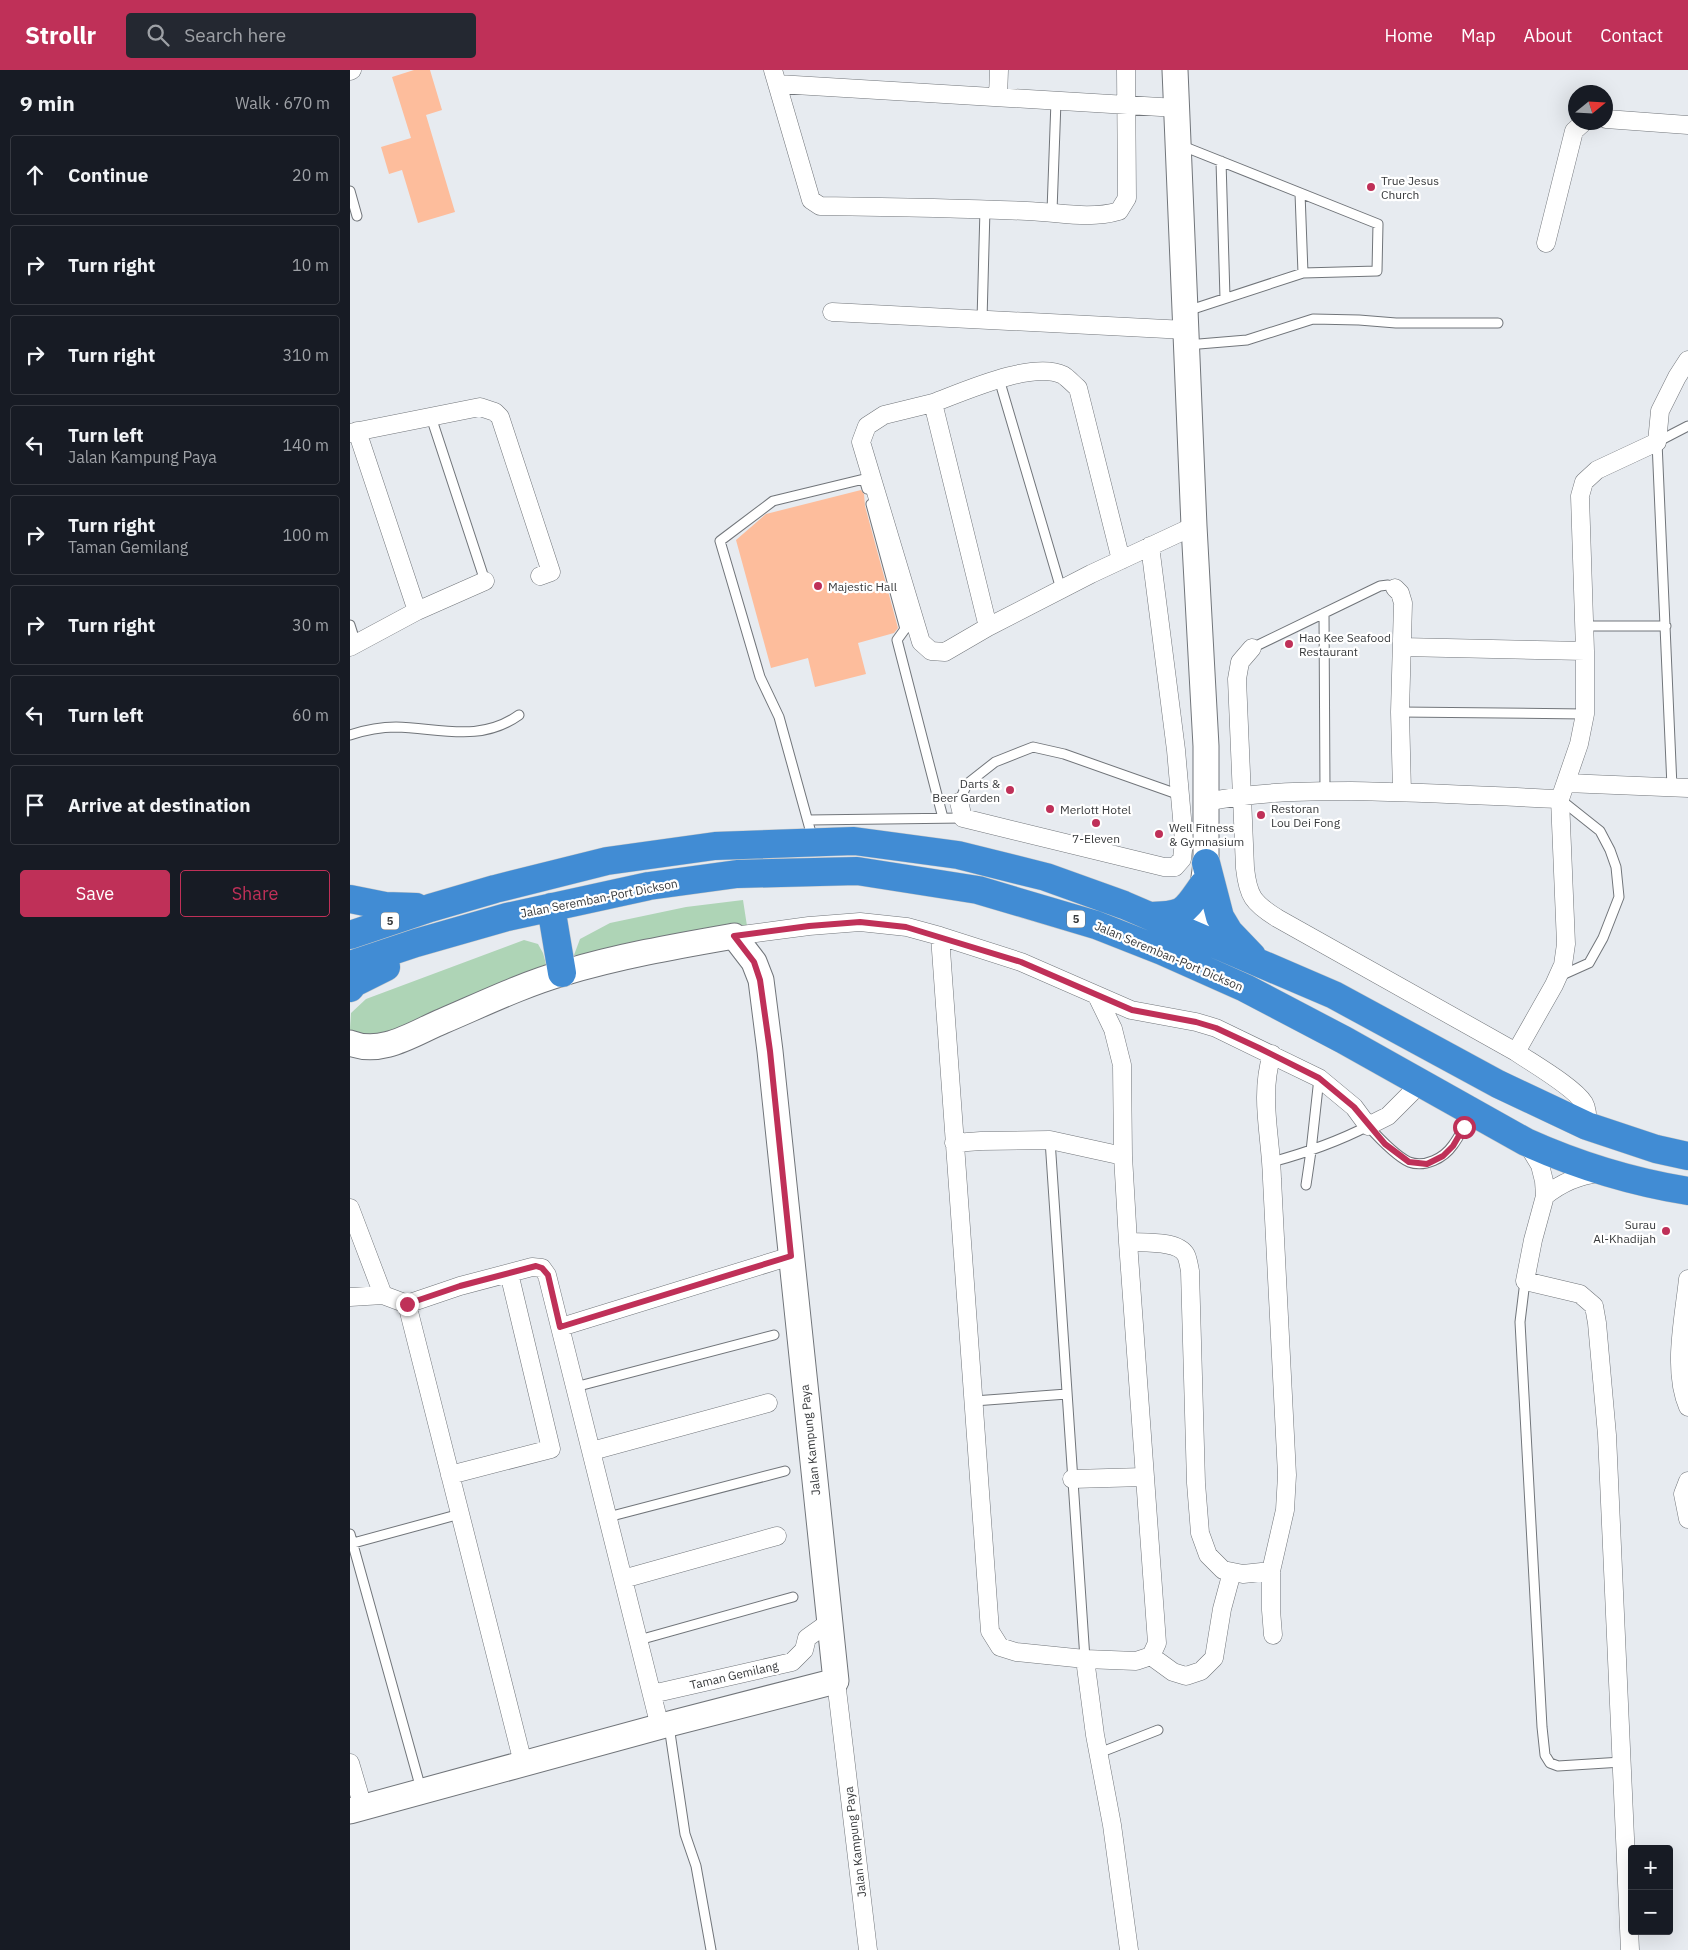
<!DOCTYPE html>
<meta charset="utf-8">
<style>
body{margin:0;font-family:"IBM Plex Sans",sans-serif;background:#242831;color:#f1f3f6}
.controls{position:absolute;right:15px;bottom:15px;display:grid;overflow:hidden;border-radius:5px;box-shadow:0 5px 20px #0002}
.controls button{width:45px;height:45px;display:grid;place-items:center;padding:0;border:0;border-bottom:1px solid #363941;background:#171b24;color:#f1f3f6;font:25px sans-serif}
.compass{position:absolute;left:1218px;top:15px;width:45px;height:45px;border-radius:50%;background:#171b24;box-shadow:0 5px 20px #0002;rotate:72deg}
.stop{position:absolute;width:15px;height:15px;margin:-11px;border:4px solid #bf3058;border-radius:50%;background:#fff}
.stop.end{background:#bf3058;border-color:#fff;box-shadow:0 1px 5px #0008}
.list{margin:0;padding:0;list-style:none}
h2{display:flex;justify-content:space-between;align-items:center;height:65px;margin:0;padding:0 20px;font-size:21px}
h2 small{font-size:16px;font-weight:400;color:#9ea1a6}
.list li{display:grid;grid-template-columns:32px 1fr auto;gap:15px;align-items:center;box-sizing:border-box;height:80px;margin:0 10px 10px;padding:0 10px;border:1px solid #363941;border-radius:5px}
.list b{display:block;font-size:19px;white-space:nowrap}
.list p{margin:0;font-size:16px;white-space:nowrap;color:#9ea1a6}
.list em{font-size:16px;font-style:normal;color:#9ea1a6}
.actions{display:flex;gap:10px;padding:15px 20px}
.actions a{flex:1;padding:11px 0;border:1px solid #bf3058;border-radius:5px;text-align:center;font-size:18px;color:#bf3058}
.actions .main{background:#bf3058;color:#fff}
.icon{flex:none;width:28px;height:28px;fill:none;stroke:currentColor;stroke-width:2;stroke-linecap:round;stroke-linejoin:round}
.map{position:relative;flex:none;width:1338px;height:1880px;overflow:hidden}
header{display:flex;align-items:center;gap:30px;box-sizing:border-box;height:70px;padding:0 25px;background:#bf3058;color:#fff}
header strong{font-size:24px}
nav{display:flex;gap:28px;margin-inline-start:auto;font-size:18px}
.search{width:350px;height:45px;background:#242831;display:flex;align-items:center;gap:12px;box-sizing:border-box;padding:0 18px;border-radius:5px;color:#9ea1a6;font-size:19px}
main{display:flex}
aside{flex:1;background:#171b24}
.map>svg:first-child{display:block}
.green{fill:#aed4b6}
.building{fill:#fdbd9c}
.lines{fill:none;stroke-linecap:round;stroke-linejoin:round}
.lane-casing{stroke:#71757a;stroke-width:11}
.street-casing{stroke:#71757a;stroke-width:19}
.secondary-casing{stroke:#71757a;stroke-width:27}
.highway-casing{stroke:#c7c8c8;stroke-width:29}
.lane{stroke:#fff;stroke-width:9}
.street{stroke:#fff;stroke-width:18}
.secondary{stroke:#fff;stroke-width:25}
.highway{stroke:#418cd4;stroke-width:28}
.route{stroke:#bf3058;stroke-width:6}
.poi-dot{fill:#bf3058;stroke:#fff;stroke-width:2}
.labels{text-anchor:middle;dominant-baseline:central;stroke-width:4.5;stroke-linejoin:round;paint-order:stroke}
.shield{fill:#fff;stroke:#747576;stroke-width:1}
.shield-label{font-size:11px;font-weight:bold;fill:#383a3c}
.poi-label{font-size:12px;fill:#383a3c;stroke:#fff;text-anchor:start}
.street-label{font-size:12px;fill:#383a3c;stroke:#fff}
</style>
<header>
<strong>Strollr</strong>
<div class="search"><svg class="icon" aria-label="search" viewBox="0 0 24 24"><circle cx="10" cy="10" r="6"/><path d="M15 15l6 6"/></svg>Search here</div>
<nav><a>Home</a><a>Map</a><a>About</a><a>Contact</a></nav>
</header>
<main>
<aside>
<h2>9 min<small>Walk · 670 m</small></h2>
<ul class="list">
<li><svg class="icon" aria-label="ahead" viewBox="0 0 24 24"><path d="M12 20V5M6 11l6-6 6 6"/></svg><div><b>Continue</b></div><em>20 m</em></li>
<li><svg class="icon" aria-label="right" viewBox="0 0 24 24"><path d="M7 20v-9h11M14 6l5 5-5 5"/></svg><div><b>Turn right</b></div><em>10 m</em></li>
<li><svg class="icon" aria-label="right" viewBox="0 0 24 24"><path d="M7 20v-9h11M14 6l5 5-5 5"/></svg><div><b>Turn right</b></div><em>310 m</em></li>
<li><svg class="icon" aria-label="left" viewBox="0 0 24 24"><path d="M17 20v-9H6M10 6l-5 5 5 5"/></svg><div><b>Turn left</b><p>Jalan Kampung Paya</p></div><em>140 m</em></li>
<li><svg class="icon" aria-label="right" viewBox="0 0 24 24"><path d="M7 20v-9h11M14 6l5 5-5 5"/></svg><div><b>Turn right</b><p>Taman Gemilang</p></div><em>100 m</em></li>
<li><svg class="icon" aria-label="right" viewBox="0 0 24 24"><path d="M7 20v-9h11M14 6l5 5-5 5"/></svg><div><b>Turn right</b></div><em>30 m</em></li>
<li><svg class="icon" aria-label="left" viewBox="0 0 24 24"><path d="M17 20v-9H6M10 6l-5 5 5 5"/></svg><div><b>Turn left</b></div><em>60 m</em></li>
<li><svg class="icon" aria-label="arrive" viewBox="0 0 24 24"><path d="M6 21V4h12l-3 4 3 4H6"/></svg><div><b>Arrive at destination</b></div></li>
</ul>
<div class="actions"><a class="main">Save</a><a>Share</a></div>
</aside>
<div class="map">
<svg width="1338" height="1880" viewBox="0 0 1338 1880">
<rect width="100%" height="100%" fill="#e7ebf0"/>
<path class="green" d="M393,830L397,856L248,886L224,885L230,869L260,853L336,837Z
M174,870L188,874L193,883L196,894L183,907L79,952L6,970L0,959L1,943L16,929Z"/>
<path class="building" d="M64,0H80L92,40L76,45L105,142L68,153L52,100L39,104L31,77L61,68L42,7Z
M511,420L514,424L515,436L548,558L544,563L508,573L516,604L465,617L458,588L421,598L386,470L416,444Z"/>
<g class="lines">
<g class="lane-casing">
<path id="lane" d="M830,75L1028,154L1027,201L953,203L837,241
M871,91L875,228
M0,121L7,146
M950,123L953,203
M702,141L706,31
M632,250L635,139
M837,275L897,270L963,249L1009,250L1046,253H1148
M649,309L711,519
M81,347L135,511
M521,434L555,559
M974,543L975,721
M0,555L6,574
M1233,556H1316
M559,557L555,559L547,570L593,748
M902,578L1030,516L1038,515L1045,518
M1050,642L1235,644
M0,665C15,660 30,657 46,657C89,658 130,673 169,645
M1322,717L1307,372L1338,356
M609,732L617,714L645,692L683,677L714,684L830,725
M458,750L613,748
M463,770L429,647L410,607L370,471L423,431L514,409L517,419
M1210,906L1239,893L1253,868L1269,827L1266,797L1260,780L1250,761L1211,730
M700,1070L735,1589
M922,1092C955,1083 987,1072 1018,1056C1028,1067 1046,1086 1059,1092C1075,1098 1094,1088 1103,1075C1110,1066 1115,1054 1121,1045
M956,1115L961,1081L969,1008
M1175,1211L1170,1252L1192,1657L1195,1685L1200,1693L1208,1696L1272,1692
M225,1317L424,1265
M624,1331L717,1324
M258,1447L435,1401
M0,1464L71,1719
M0,1474L110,1444
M289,1570L443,1527
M319,1656L335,1764L346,1796L361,1880
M749,1683L808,1660"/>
</g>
<g class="street-casing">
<path id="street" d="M423,0L461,130L470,136C539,137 608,138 677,141C708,142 739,150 769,141L777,128L776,0
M0,1L2,0
M428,14L827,38
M648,27L649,0
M1256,49L1338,55
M1196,173L1224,61L1234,52
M482,242L836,260
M583,333L534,345L517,356L511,372L571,572L581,581L595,582L638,557L741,504L844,456
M7,361L67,541
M0,363L130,337L145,342L150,347L201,502L190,506
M1045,518L1050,523L1053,533L1050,642L1052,722
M638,557L583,333C613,322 683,290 713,305C718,308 723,314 728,318L771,490
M0,577L67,541L135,511
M1052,577L1235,581
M902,578L890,592L887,609L895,798C898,826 903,833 927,848L1166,982C1182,993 1224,1017 1234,1033C1238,1040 1237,1048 1237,1056
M1216,713L1338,718
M609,732L613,748L814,797H825L832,789L834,771L826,680L800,476
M856,732C904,722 952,721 1001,721C1070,722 1140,726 1210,729
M384,866L459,856L510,852L557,857L590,866L671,892L781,940L846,952L866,958L969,1008L1004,1037L1018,1056L1038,1046L1071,1013
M590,866L640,1561L650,1577L666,1582L735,1589L786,1591L801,1586L807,1573L778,1172L773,1086L772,995L763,959L747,926
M1166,982L1204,915L1213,895L1216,874L1210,729L1229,674L1235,644V581L1230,426L1234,412L1247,400L1307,372L1310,341L1327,307L1338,290
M922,984C909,1027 921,1066 922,1109C927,1207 932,1306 937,1405L935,1440L921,1501V1540L923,1565
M1176,1072L1190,1095L1194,1111L1195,1126L1183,1170L1175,1211L1230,1224L1244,1236L1247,1253L1257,1365L1280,1880
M604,1073L631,1071L700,1070L773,1086
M1195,1126C1211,1113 1229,1105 1250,1103
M0,1138L33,1225
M778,1172C794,1173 828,1170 836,1185C838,1189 839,1196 840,1201L846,1413L850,1463L858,1485L873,1500L893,1504L921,1501
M1338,1209C1334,1248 1322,1300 1338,1337
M0,1227L33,1225L57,1234L110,1216L182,1197L192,1198L197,1205L310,1657
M57,1234L173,1693
M211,1257L441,1186
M242,1381L418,1333
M100,1405L201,1379L159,1203
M722,1409L794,1407
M1338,1411L1333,1424L1338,1449
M273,1509L427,1466
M801,1586L823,1602L836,1606L851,1601L864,1588L872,1539L882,1502
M735,1589L745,1665L762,1755L779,1880
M486,1611L518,1880
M302,1624L442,1592L454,1580L457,1568L478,1553
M0,1693L13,1737"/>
</g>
<g class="secondary-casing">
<path id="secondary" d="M825,0L844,456L856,676V793L846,865
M0,973C32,986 64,963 93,951C133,934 172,915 213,903C269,886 327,876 384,866L404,892L411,910L420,981L486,1611L319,1654L0,1741"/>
</g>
<g class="highway-casing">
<path id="highway" d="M856,793L870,847L879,862L902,886
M0,829L35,836L66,837
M201,837L212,903
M801,846C835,845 834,842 853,815
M0,865L80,838L145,819L257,791L365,776L504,771L608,785L696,807L774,835L984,925L1148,1014L1237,1056L1306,1079L1338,1086
M0,895L66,873L157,847L299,816L387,804L507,801L628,820L746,855L812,881L895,918L994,970L1176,1072C1227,1095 1283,1112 1338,1121
M0,918L4,913L36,897"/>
</g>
<use href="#lane" class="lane"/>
<use href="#street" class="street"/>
<use href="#secondary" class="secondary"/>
<use href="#highway" class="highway"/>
</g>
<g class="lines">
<path class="route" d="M57,1234L110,1216L186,1196L192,1198L198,1205L210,1257L441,1186L420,981L410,910L404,892L384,866L459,856L510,852L556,857L671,892L782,940L846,952L866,958L909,978L969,1008L1004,1037L1035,1074L1059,1092L1077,1094L1093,1086L1103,1076L1114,1057"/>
</g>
<g class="poi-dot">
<circle cx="1021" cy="117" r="5"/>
<circle cx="468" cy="516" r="5"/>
<circle cx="939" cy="574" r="5"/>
<circle cx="660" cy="720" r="5"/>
<circle cx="700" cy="739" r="5"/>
<circle cx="911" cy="745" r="5"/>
<circle cx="746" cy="753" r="5"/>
<circle cx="809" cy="764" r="5"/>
<circle cx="1316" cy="1161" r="5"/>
</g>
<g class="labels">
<g class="shield">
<rect x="717" y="840.5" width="18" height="17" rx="4"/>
<rect x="31" y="842.5" width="18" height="17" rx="4"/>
</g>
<g class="shield-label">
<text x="726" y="849">5</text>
<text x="40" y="851">5</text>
</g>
<g class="poi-label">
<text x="1031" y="110">True Jesus<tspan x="1031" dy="14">Church</tspan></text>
<text x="478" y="516">Majestic Hall</text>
<text x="949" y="567">Hao Kee Seafood<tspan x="949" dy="14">Restaurant</tspan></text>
<text x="650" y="713" text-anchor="end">Darts &amp;<tspan x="650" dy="14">Beer Garden</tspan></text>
<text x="921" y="738">Restoran<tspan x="921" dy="14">Lou Dei Fong</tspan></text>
<text x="710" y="739">Merlott Hotel</text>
<text x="819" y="757">Well Fitness<tspan x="819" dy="14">&amp; Gymnasium</tspan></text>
<text x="746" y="768" text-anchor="middle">7-Eleven</text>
<text x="1306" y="1154" text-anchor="end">Surau<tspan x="1306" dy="14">Al-Khadijah</tspan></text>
</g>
<g class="street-label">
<text transform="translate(249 828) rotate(-11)">Jalan Seremban-Port Dickson</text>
<text transform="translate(819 886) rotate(23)">Jalan Seremban-Port Dickson</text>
<text transform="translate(460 1370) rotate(-96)">Jalan Kampung Paya</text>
<text transform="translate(384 1605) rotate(-13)">Taman Gemilang</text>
<text transform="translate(505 1772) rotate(-97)">Jalan Kampung Paya</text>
</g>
</g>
</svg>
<div class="controls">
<button>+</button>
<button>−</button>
</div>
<svg class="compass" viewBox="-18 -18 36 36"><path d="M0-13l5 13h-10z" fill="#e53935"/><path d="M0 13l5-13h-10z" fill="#9ea1a6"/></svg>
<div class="stop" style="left:1114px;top:1057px"></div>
<div class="stop end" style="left:57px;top:1234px"></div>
</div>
</main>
